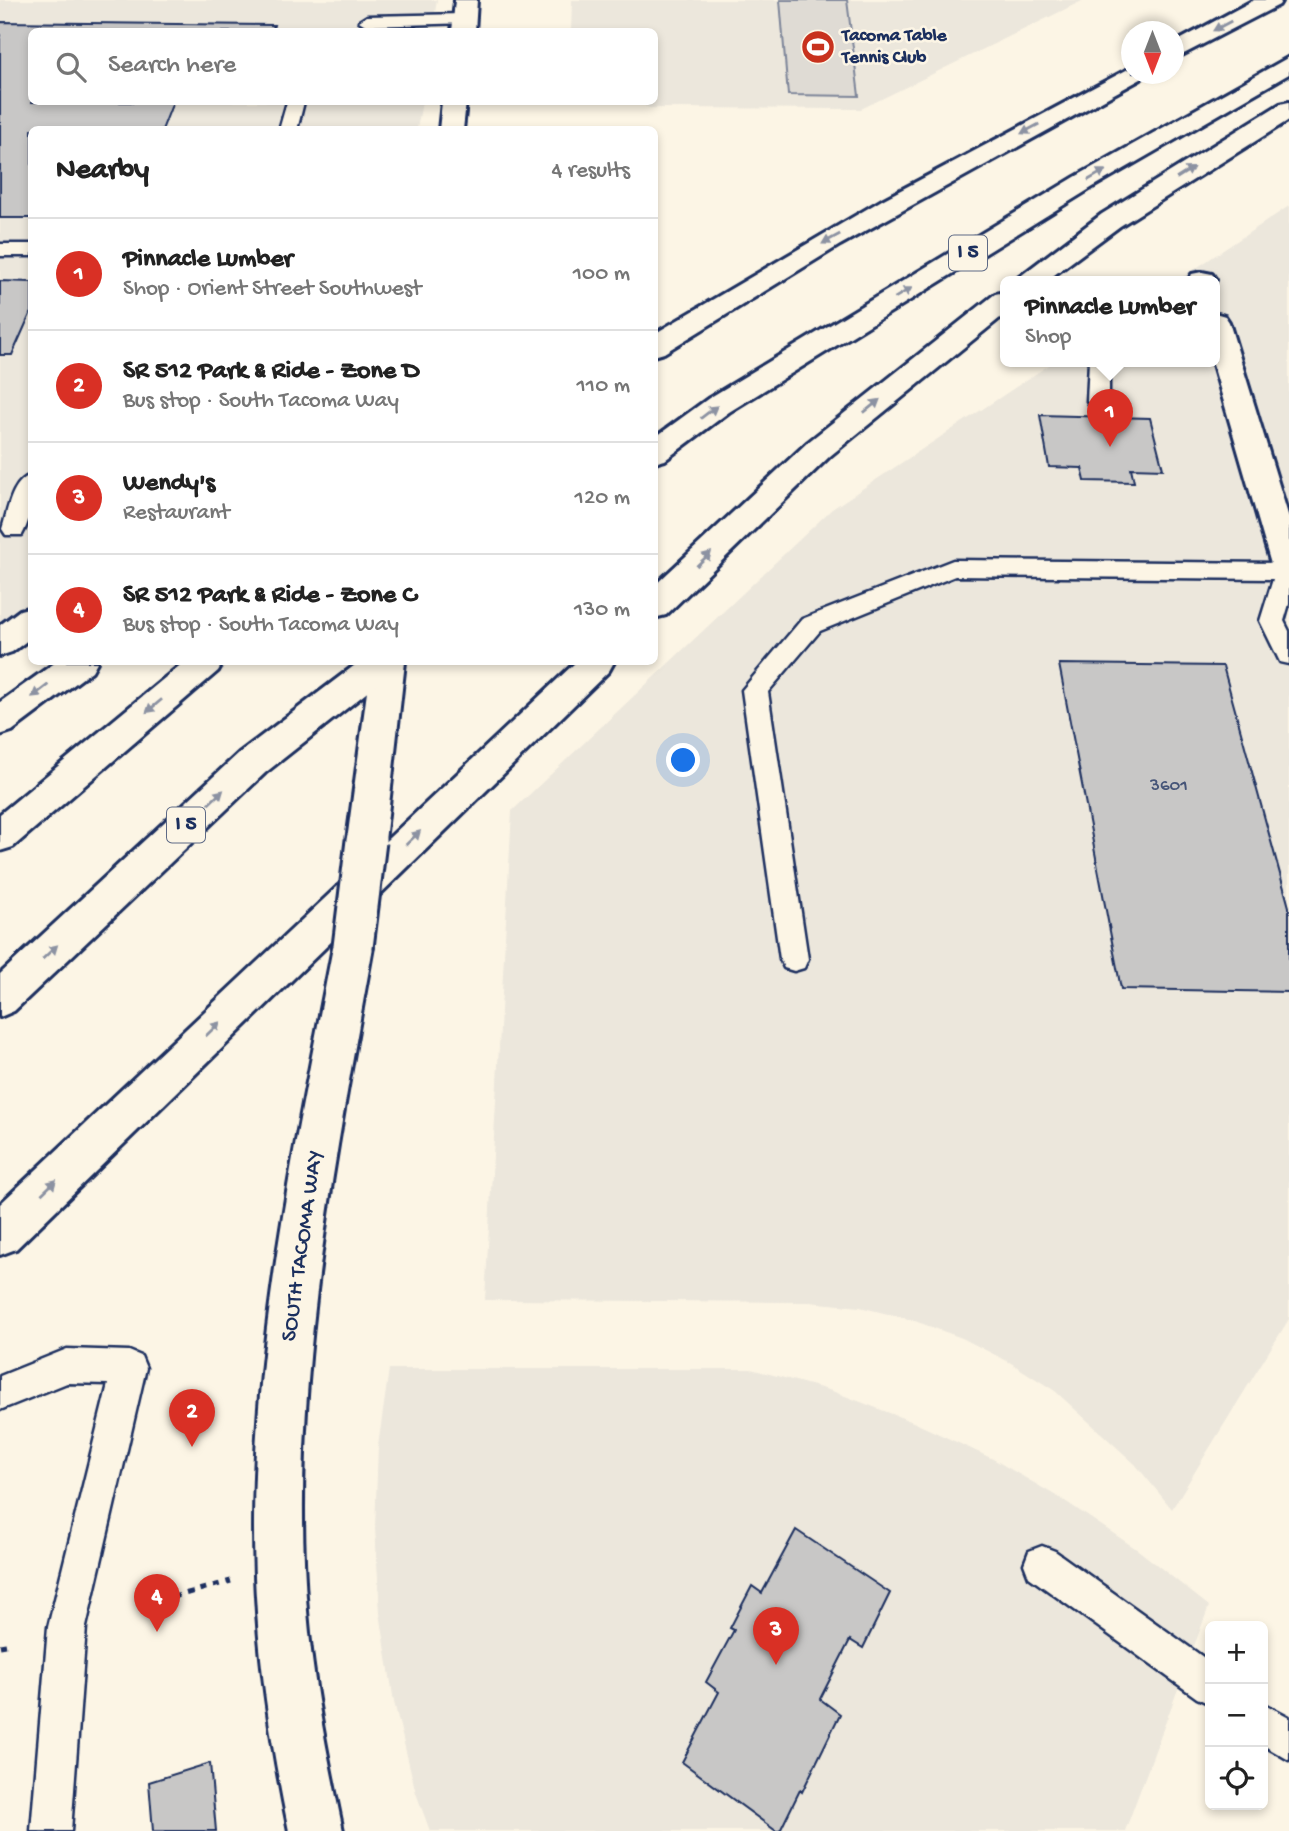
<!DOCTYPE html>
<meta charset="utf-8">
<style>
body{margin:0;font-family:"Gochi Hand",sans-serif;background:#f2f2f2;color:#222}
.controls{position:absolute;right:21px;bottom:21px;display:grid;overflow:hidden;border-radius:10px;box-shadow:0 4px 10px #0003}
.controls button{width:63px;height:63px;display:grid;place-items:center;padding:0;border:0;border-bottom:2px solid #e0e0e0;background:#fff;color:#222;font:35px sans-serif}
.compass{position:absolute;left:1121px;top:21px;width:63px;height:63px;border-radius:50%;background:#fff;box-shadow:0 4px 10px #0003;rotate:180deg}
.you{position:absolute;left:684px;top:761px;width:24px;height:24px;margin:-18px;border:5px solid #fff;border-radius:50%;background:#1a73e8;box-shadow:0 0 0 10px #1a73e833}
.badge{display:grid;place-items:center;width:46px;height:46px;border-radius:50%;background:#d93025;color:#fff;font-size:23px;font-weight:700}
.pin{position:absolute;translate:-50% -58px;filter:drop-shadow(0 2px 4px #0008)}
.pin::after{content:'';position:absolute;top:37px;width:24px;height:21px;background:inherit;clip-path:polygon(0 0,100% 0,50% 100%)}
.popup{position:absolute;left:1000px;top:276px;width:220px;height:91px;box-sizing:border-box;display:grid;place-content:center;border-radius:10px;background:#fff;filter:drop-shadow(0 2px 5px #0005);font-size:23px;white-space:nowrap;color:#767676}
.popup b{font-size:26px;color:#222}
.popup::after{content:'';position:absolute;left:50%;top:100%;margin-left:-14px;border:14px solid transparent;border-top-color:#fff}
.list{margin:0;padding:0;list-style:none}
h2{display:flex;justify-content:space-between;align-items:center;height:91px;margin:0;padding:0 28px;font-size:30px}
h2 small{font-size:23px;font-weight:400;color:#767676}
.list li{display:grid;grid-template-columns:46px 1fr auto;gap:21px;align-items:center;box-sizing:border-box;height:112px;padding:0 28px;border-top:2px solid #e0e0e0}
.list b{display:block;font-size:26px;white-space:nowrap}
.list p{margin:0;font-size:23px;white-space:nowrap;color:#767676}
.list em{font-size:23px;font-style:normal;color:#767676}
.icon{flex:none;width:38px;height:38px;fill:none;stroke:currentColor;stroke-width:2;stroke-linecap:round;stroke-linejoin:round}
.map{position:relative;flex:none;width:1289px;height:1831px;overflow:hidden}
.search{position:absolute;background:#fff;box-shadow:0 4px 10px #0003;left:28px;top:28px;width:630px;height:77px;display:flex;align-items:center;gap:18px;box-sizing:border-box;padding:0 24px;border-radius:10px;color:#767676;font-size:26px}
.panel{position:absolute;background:#fff;box-shadow:0 4px 10px #0003;left:28px;top:126px;width:630px;height:539px;border-radius:10px}
.map>svg:first-child{display:block}
.built{fill:#ece7dc}
.green{fill:#dfdbd4;stroke:#7d8599;stroke-width:2}
.building{fill:#c8c7c6;stroke:#1b2f5e;stroke-width:2}
.lines{fill:none;stroke-linecap:round;stroke-linejoin:round}
.lane-casing{stroke:#1b2f5e;stroke-width:5}
.street-casing{stroke:#1b2f5e;stroke-width:6}
.secondary-casing{stroke:#1b2f5e;stroke-width:6}
.highway-casing{stroke:#1b2f5e;stroke-width:6}
.path{stroke:#1b2f5e;stroke-width:5;stroke-dasharray:7 7;stroke-linecap:butt}
.lane{fill:#fcf5e5;fill-rule:evenodd}
.street{fill:#fcf5e5;fill-rule:evenodd}
.secondary{fill:#fcf5e5;fill-rule:evenodd}
.highway{fill:#fcf5e5;fill-rule:evenodd}
.secondary-bridge-casing{stroke:#1b2f5e;stroke-width:45;stroke-linecap:butt}
.secondary-bridge{stroke:#fcf5e5;stroke-width:39}
.oneway{fill:#8c92a2}
.labels{text-anchor:middle;dominant-baseline:central;stroke-width:5;stroke-linejoin:round;paint-order:stroke}
.far-poi-label{font-size:19px;font-weight:bold;fill:#1b2f5e;stroke:#fcf5e5;text-anchor:start}
.number-label{font-size:19px;fill:#465578}
.shield{fill:#fcf5e5;stroke:#5e6a86;stroke-width:2}
.shield-label{font-size:21px;font-weight:bold;fill:#1b2f5e}
.street-label{font-size:23px;fill:#1b2f5e;stroke:#fcf5e5}
</style>
<div class="map">
<svg width="1289" height="1831" viewBox="0 0 1289 1831">
<rect width="100%" height="100%" fill="#fcf5e5"/>
<filter id="ink" filterUnits="userSpaceOnUse"><feTurbulence type="fractalNoise" baseFrequency=".0143" numOctaves="2"/><feDisplacementMap in="SourceGraphic" scale="14" xChannelSelector="R" yChannelSelector="G"/><feConvolveMatrix kernelMatrix="1 2 1 2 8 2 1 2 1" color-interpolation-filters="sRGB"/></filter>
<g filter="url(#ink)">
<path class="built" d="M0,0H437L432,31L32,32V102H422L417,129L32,130L31,613L0,634Z
M572,0H1084L861,109L649,108L636,102H654V32H571Z
M1289,206V1319L1172,1509L1135,1464L1055,1391L1011,1363L962,1338L912,1320L860,1307L809,1302L485,1300L512,811L832,509L1055,361H1215V281H1177Z
M389,1369H751L832,1391L913,1422L993,1459L1065,1501L1138,1550L1209,1606L1125,1831H430L416,1793L394,1702L380,1613L375,1528L378,1446Z"/>
<path class="green" d="M780,0H847L859,96L788,95Z"/>
<path class="building" d="M0,22L274,25L272,32H32V102H173L162,130H32V218H0Z
M0,281L32,282V310L12,355H0Z
M1040,415L1150,418L1163,469L1131,468L1134,482L1085,481L1082,468L1049,467Z
M1059,664L1223,666L1289,907V992L1121,989Z
M796,1530L890,1593L863,1648L850,1640L820,1699L840,1714L802,1792L800,1790L780,1831H776L682,1762L719,1692L706,1682L734,1630L730,1628L752,1586L762,1593Z
M210,1763L216,1831H153L149,1782Z"/>
<g class="lines">
<g class="lane-casing">
<path id="lane" d="M464,14L472,19L470,23L367,26L359,21L367,16Z
M287,102H304L297,130H279Z
M0,244H32V256H0Z
M1089,361H1109V401L1106,406H1090L1087,401Z
M32,475C32,495 33,516 22,535H6L2,529C8,511 11,480 32,475Z
M953,560L1289,563V604L1284,621L1289,631V664L1280,662L1260,621L1273,579L955,576L820,631L768,692L808,959L804,968L794,971L784,968L780,959L742,690L802,619Z
M67,1349L129,1351L141,1356L146,1368L86,1627L71,1831H31L48,1627L108,1384L67,1383L0,1410V1376Z
M1042,1546L1055,1551L1210,1662V1704L1197,1698L1029,1577L1024,1564L1029,1551Z
M1263,1703L1289,1717V1760L1263,1745Z"/>
</g>
<g class="street-casing">
<path id="street" d="M1202,272L1212,274L1216,280L1215,282L1188,281L1192,274Z
M1215,313L1225,316L1229,322L1289,518V583L1278,579L1273,571L1212,361H1215Z
M32,607V637L12,652L0,656V625L20,610Z"/>
</g>
<g class="secondary-casing">
<path id="secondary" d="M455,0H477L475,32H452Z
M442,102H466L463,130H439Z
M371,662H405L385,841L379,852L366,856L353,852L347,841Z
M353,930L367,935L373,947C334,1164 289,1389 307,1611C313,1686 328,1758 343,1831H289C274,1758 262,1686 257,1612C241,1391 292,1162 333,947L339,935Z"/>
</g>
<g class="highway-casing">
<path id="highway" d="M1254,0H1282L1279,5L1174,59V43Z
M1289,57V74L1093,187L729,412L665,460L654,463V438L709,398L1075,177Z
M1132,67V74H1145L1141,79L840,245L664,353L654,356V334L882,200Z
M1289,102V120L1120,226L1046,281H1014L1102,214L1280,104Z
M1005,292V314L830,456L666,615L654,618V586L808,442L995,294Z
M56,662H97L92,671L12,731L0,735V702Z
M184,662H223L218,671L13,847L0,851V814Z
M359,662H399L394,671L265,773L14,1011L0,1017V974L239,753Z
M576,662H614L609,671L16,1249L0,1255V1204Z"/>
</g>
<path class="path" d="M159,1601L231,1581
M0,1646L6,1645"/>
<use href="#lane" class="lane"/>
<use href="#street" class="street"/>
<use href="#secondary" class="secondary"/>
<use href="#highway" class="highway"/>
<g class="secondary-bridge-casing">
<path id="secondary-bridge" d="M353,947L366,841"/>
</g>
<use href="#secondary-bridge" class="secondary-bridge"/>
</g>
<defs><path id="oneway-solid" d="M-6-.8H1V-3.2L6.5 0L1 3.2V.8H-6Z" transform="scale(1.75)"/></defs>
<g class="oneway">
<use href="#oneway-solid" transform="translate(1222 26) rotate(152)"/>
<use href="#oneway-solid" transform="translate(1030 129) rotate(152)"/>
<use href="#oneway-solid" transform="translate(1185 173) rotate(-32)"/>
<use href="#oneway-solid" transform="translate(1097 175) rotate(-30)"/>
<use href="#oneway-solid" transform="translate(831 239) rotate(151)"/>
<use href="#oneway-solid" transform="translate(903 293) rotate(-31)"/>
<use href="#oneway-solid" transform="translate(872 406) rotate(-39)"/>
<use href="#oneway-solid" transform="translate(709 412) rotate(-37)"/>
<use href="#oneway-solid" transform="translate(704 559) rotate(-44)"/>
<use href="#oneway-solid" transform="translate(40 691) rotate(143)"/>
<use href="#oneway-solid" transform="translate(154 706) rotate(140)"/>
<use href="#oneway-solid" transform="translate(216 797) rotate(-43)"/>
<use href="#oneway-solid" transform="translate(413 838) rotate(-44)"/>
<use href="#oneway-solid" transform="translate(50 952) rotate(-43)"/>
<use href="#oneway-solid" transform="translate(213 1029) rotate(-44)"/>
<use href="#oneway-solid" transform="translate(49 1187) rotate(-44)"/>
</g>
</g>
<defs>
<g id="stadium-disc" transform="scale(1.75)"><circle r="9.5" fill="#c8321e" stroke="#fcf5e5"/><path d="M0-5a6.5 5 0 1 0 0 10a6.5 5 0 1 0 0-10ZM-3.5-1.8h7v3.6h-7Z" fill="#fff"/></g>
</defs>
<g fill-rule="evenodd">
<use href="#stadium-disc" x="818" y="47"/>
</g>
<g class="labels">
<g class="far-poi-label">
<text x="842" y="36">Tacoma Table<tspan x="842" dy="22">Tennis Club</tspan></text>
</g>
<g class="number-label">
<text x="1169" y="786">3601</text>
</g>
<g class="shield">
<rect x="949" y="235.5" width="38" height="35" rx="5"/>
<rect x="167" y="807.5" width="38" height="35" rx="5"/>
</g>
<g class="shield-label">
<text x="968" y="253">I 5</text>
<text x="186" y="825">I 5</text>
</g>
<g class="street-label">
<text transform="translate(303 1246) rotate(-82)">SOUTH TACOMA WAY</text>
</g>
</g>
</svg>
<div class="controls">
<button>+</button>
<button>−</button>
<button><svg class="icon" aria-label="locate" viewBox="0 0 24 24"><circle cx="12" cy="12" r="6"/><path d="M12 2v4M12 18v4M2 12h4M18 12h4"/></svg></button>
</div>
<svg class="compass" viewBox="-18 -18 36 36"><path d="M0-13l5 13h-10z" fill="#e53935"/><path d="M0 13l5-13h-10z" fill="#767676"/></svg>
<div class="you"></div>
<div class="pin badge" style="left:1110px;top:447px">1</div>
<div class="popup"><b>Pinnacle Lumber</b>Shop</div>
<div class="pin badge" style="left:192px;top:1447px">2</div>
<div class="pin badge" style="left:776px;top:1665px">3</div>
<div class="pin badge" style="left:157px;top:1632px">4</div>
<div class="search"><svg class="icon" aria-label="search" viewBox="0 0 24 24"><circle cx="10" cy="10" r="6"/><path d="M15 15l6 6"/></svg>Search here</div>
<section class="panel">
<h2>Nearby<small>4 results</small></h2>
<ul class="list">
<li><span class="badge">1</span><div><b>Pinnacle Lumber</b><p>Shop · Orient Street Southwest</p></div><em>100 m</em></li>
<li><span class="badge">2</span><div><b>SR 512 Park &amp; Ride - Zone D</b><p>Bus stop · South Tacoma Way</p></div><em>110 m</em></li>
<li><span class="badge">3</span><div><b>Wendy's</b><p>Restaurant</p></div><em>120 m</em></li>
<li><span class="badge">4</span><div><b>SR 512 Park &amp; Ride - Zone C</b><p>Bus stop · South Tacoma Way</p></div><em>130 m</em></li>
</ul>
</section>
</div>
